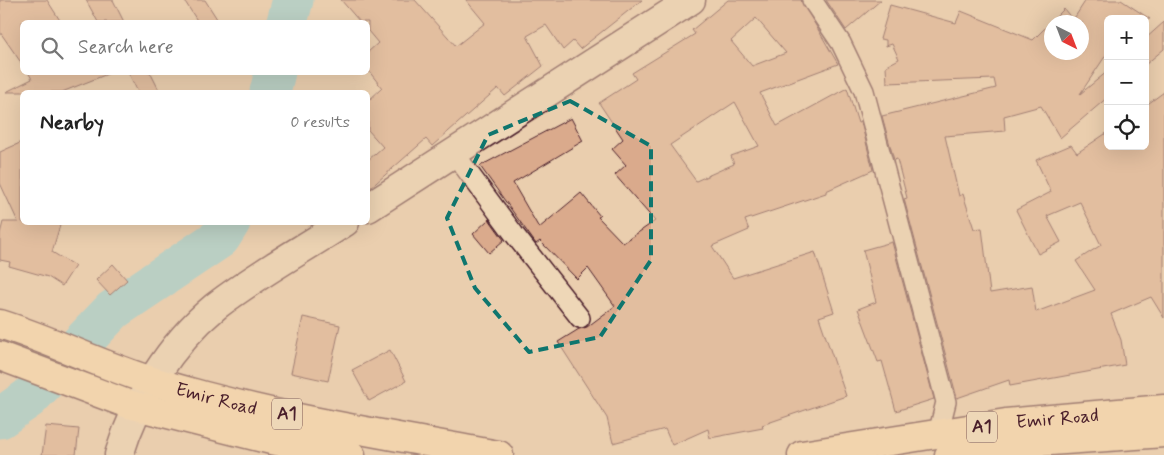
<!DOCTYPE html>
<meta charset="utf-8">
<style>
body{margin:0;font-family:Mynerve,sans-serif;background:#f2f2f2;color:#222}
.controls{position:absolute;right:15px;top:15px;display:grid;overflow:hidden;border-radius:8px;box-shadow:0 5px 20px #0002}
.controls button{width:45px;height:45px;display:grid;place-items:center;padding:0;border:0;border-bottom:1px solid #e0e0e0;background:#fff;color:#222;font:25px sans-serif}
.compass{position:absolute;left:1044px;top:15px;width:45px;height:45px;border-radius:50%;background:#fff;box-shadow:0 5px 20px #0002;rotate:138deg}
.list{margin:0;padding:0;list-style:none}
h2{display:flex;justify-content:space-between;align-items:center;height:65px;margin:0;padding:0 20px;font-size:21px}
h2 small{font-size:16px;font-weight:400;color:#767676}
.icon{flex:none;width:28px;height:28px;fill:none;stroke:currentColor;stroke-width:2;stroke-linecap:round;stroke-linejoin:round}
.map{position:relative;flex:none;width:1164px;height:455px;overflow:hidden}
.search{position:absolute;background:#fff;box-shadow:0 5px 20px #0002;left:20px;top:20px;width:350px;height:55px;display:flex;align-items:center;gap:12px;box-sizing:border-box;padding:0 18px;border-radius:8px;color:#767676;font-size:19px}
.panel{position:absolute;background:#fff;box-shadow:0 5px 20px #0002;left:20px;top:90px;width:350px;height:135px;border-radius:8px}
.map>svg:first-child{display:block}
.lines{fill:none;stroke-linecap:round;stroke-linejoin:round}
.river{stroke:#81d1dc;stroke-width:41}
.building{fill:#daaa8c;stroke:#4a1f2b;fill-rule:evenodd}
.street-casing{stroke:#4a1f2b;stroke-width:22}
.secondary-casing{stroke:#4a1f2b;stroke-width:31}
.highway-casing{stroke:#4a1f2b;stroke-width:31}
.street{stroke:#eed7b7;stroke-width:19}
.secondary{stroke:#eed7b7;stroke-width:28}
.highway{stroke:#fcdcac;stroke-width:28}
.marked{fill:none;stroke:#0f766e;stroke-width:4;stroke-dasharray:10 6;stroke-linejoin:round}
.labels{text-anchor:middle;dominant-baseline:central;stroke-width:5;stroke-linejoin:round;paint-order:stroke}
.shield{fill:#eed7b7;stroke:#7b5655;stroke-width:1}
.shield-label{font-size:18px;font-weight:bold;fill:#4a1f2b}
.street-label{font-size:19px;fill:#4a1f2b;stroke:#eed7b7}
</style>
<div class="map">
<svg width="1164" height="455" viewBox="0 0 1164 455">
<rect width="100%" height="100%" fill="#eaceae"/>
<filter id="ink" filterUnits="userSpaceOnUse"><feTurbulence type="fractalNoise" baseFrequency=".02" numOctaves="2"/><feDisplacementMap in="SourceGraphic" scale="10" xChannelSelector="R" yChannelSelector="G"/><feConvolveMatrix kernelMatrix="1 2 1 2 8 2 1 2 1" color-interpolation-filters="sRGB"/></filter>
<g filter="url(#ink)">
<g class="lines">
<path class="river" d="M287,22L293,0
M270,92L275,72
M0,418L29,398L113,310L220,238L230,222"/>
</g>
<path class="building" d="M0,0H47L61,22H22V64L0,32Z
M86,0H113L124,22H98Z
M184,0H205L219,22H198Z
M341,0H415L456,46L485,23L466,0H642L580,49L573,41L563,50L546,25L527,36L543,66L505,96L498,88L432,146L426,139L368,190V160L383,147L368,130V101L382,88L368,70V52L378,43L368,31V22H360Z
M728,0H801L838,64L760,93L777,126L847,88L858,123L861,122L873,170L826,191V193L745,220L749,230L712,246L733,278L815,252L834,312L819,317L846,396L762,425L763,428L710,438L708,429L672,445L665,429L613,443L607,418L558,342L579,329L587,327L615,306L588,268L577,279L540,241L536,244L480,166L571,118L583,141L513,183L539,228L581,193L600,216L598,217L623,243L655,221L615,175L626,165L612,149L623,139L599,103L636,79L632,73L695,34L692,30ZM756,18L786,53L752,66L731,41ZM735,102L759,146L731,156L734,164L696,181L670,145Z
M826,0H881L846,30Z
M1086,0H1121L1150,19H1108V52L1080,94L1108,71V97L1060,138L1041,106L1004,116L1005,131L945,136L959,196L963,194L974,229L982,228L990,293L1032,286L1036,312L1095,290L1076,261L1101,245L1080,202L1047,216L1061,242L1038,254L1016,210L1051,192L1036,160L1071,145L1077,153L1108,132V146H1145V106L1164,92V318L1151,297L1111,314L1121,340L1125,365L1010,386L1009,380L957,398L904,199L907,198L897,159L894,160L882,116L996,88L994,79L887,83L886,66L899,59L892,44L886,46V40L880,39L890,5L956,23L961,11L1033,40L1064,9L1073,20ZM1052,22H1082V52H1052Z
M1164,22V49L1145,65V39Z
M28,72H109L110,73L62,92H6L32,79Z
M128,72H150L160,92H138Z
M22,142V222H61L52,252L75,266L62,286L48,277L9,266L10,262L0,260V234L3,222H18L0,183V152Z
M489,219L504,240L489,253L473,234Z
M892,242L934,399L896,411L882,361L878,362L858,309L876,302L863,250Z
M113,264L127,280L110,295L96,280Z
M303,317L340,325L328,381L291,373Z
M390,350L406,381L369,401L352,370Z
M46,426L79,429L76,455H42Z"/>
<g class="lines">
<g class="street-casing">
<path id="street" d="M812,0L841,43L864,91L946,402L938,434
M454,153L514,234L580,318"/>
</g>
<g class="secondary-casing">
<path id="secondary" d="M368,208L691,0
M119,455C136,399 170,344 216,306C256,275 302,250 345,222"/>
</g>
<g class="highway-casing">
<g id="highway">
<path id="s1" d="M0,324C52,340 100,365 152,381C265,416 383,434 499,455"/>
<path d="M0,356L128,404L271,440L351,455"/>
<path id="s2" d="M802,455L1006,423L1164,409"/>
<path d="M949,455L1036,442L1164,433"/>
</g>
</g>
<use href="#street" class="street"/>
<use href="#secondary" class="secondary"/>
<use href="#highway" class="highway"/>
</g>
</g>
<path d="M0 0H1164V455H0ZM570,101L651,146V260L600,337L529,352L475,288L447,218L488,135Z" fill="#eaceae" fill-opacity=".55" fill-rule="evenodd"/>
<path class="marked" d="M570,101L651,146V260L600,337L529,352L475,288L447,218L488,135Z"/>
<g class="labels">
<g class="shield">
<rect x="272" y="398.5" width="30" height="31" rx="4"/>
<rect x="967" y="411.5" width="30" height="31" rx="4"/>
</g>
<g class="shield-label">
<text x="287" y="414">A1</text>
<text x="982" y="427">A1</text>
</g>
<g class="street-label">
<text stroke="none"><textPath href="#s1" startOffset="229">Emir Road</textPath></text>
<text stroke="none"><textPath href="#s2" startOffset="258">Emir Road</textPath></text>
</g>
</g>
</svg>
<div class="controls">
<button>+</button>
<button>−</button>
<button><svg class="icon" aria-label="locate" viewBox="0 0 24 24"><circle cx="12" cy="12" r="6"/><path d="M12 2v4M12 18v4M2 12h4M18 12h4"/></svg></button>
</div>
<svg class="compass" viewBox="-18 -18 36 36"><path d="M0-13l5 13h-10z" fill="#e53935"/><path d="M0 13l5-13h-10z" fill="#767676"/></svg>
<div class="search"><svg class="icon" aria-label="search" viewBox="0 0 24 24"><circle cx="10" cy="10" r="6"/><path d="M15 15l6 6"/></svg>Search here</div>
<section class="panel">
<h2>Nearby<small>0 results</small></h2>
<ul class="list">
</ul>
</section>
</div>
